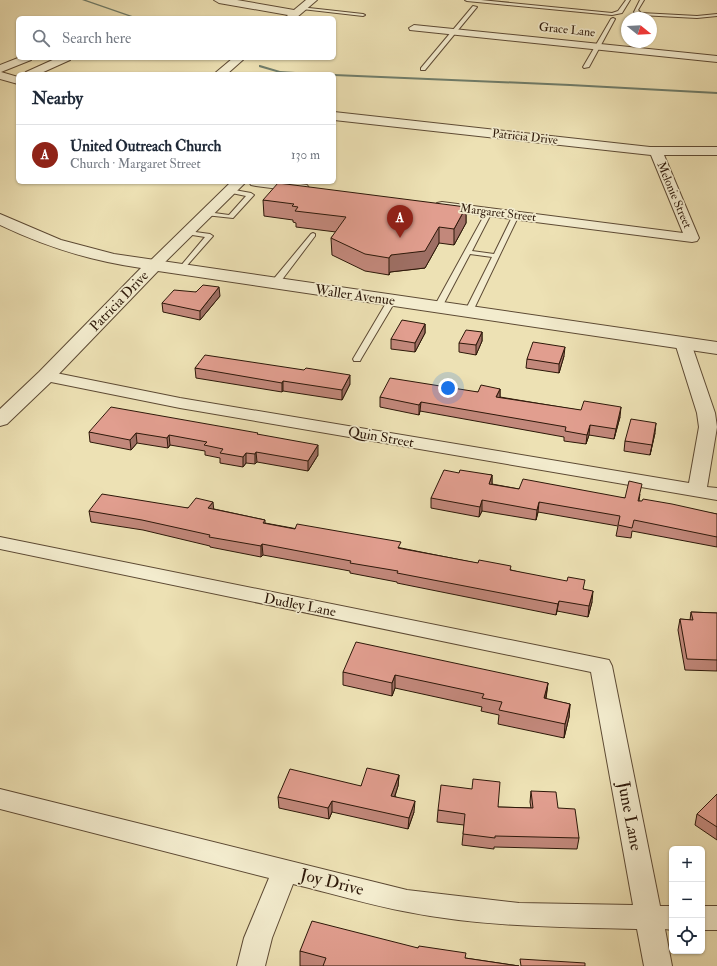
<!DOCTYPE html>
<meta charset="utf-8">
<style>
body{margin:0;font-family:"IM FELL Double Pica",serif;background:#f6f6f7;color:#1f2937}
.controls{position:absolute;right:12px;bottom:12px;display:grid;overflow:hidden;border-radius:6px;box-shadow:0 1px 3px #0004}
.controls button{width:36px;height:36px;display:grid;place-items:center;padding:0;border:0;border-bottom:1px solid #e0e1e3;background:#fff;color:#1f2937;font:20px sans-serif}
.compass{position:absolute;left:621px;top:12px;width:36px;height:36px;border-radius:50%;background:#fff;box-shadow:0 1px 3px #0004;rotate:108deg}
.you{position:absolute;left:448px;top:388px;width:14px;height:14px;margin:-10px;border:3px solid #fff;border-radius:50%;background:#1a73e8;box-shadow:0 0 0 6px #1a73e833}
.badge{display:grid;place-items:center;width:26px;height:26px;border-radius:50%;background:#8f2418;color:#fff;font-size:13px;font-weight:700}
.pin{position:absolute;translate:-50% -33px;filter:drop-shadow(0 1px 2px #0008)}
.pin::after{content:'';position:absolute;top:21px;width:14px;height:12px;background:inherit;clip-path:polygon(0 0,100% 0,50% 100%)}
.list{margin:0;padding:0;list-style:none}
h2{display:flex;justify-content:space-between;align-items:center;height:52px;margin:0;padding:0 16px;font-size:17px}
h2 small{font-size:13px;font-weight:400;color:#747a83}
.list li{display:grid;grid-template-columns:26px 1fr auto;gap:12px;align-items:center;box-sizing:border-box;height:60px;padding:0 16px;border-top:1px solid #e0e1e3}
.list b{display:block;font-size:15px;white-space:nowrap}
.list p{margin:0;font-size:13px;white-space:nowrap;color:#747a83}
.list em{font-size:13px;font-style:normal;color:#747a83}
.icon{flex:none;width:22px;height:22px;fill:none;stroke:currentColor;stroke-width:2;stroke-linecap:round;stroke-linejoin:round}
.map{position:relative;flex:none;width:717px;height:966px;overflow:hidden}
.search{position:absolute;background:#fff;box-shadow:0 1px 3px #0004;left:16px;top:16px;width:320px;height:44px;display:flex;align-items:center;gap:10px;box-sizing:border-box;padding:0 14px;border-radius:6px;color:#747a83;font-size:15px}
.panel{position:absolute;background:#fff;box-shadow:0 1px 3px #0004;left:16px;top:72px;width:320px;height:112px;border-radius:6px}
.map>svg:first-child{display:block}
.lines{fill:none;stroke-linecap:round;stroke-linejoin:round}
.stream{fill:#6e7c6a;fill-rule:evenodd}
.service-casing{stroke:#5d4a34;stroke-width:2}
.minor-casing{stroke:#5d4a34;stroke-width:2}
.tertiary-casing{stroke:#5d4a34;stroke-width:2}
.service{fill:#f3ecce;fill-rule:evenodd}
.minor{fill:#f3ecce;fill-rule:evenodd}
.tertiary{fill:#f3ecce;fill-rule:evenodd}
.wall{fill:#c2887b;stroke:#2d1809}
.shaded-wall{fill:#9e6f64;stroke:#2d1809}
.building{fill:#e19e8f;stroke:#2d1809}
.labels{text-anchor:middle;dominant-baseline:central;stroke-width:3.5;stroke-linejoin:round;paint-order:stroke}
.far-street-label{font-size:12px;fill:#2d1809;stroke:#f3ecce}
.street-label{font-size:14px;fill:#2d1809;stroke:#f3ecce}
.near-street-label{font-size:17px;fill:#2d1809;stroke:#f3ecce}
</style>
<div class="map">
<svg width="717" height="966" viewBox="0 0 717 966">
<rect width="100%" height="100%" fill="#ede1b4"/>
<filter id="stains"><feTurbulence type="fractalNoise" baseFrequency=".005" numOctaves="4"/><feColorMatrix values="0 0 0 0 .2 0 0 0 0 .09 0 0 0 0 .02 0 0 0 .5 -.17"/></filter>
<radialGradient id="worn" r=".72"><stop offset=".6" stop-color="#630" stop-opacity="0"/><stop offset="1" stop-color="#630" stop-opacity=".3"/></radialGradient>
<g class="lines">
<path class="stream" d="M82,0H86L138,18H134Z
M260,65L280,71L311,73L313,74L280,73L259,67V65Z
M334,74L570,84L717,92V94L570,86L334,76Z"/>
<g class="service-casing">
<path id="service" d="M465,0H481L612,13L618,11L626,0H630L622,13L612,15L467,1Z
M640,0H644L638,10L641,13L697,16L717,14V16L697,18L640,15L634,12Z
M473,6L477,7L425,70H421V68Z
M300,7L363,14L365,15L363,16L302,9L300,8Z
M613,18L615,19L589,67L584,68L583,67L611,19Z
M229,189L251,193L254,195L233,218L205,215V213L207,212L229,215L246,196L227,192V190Z
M489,210L492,212L472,251L494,254L513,215L516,213L519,215L473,311L469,313L465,311L492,257L470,254L442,307L438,309H435L434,307L486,212Z
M188,231L210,234L213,236L183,270L181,271L177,269L179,268L205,237L186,234V232Z
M313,233L315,234V236L278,285H272V281L311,234Z
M389,298H392L396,300L361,359L360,361H354L353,359Z"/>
</g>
<g class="minor-casing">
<path id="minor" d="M214,0H237L294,10L306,0H317L296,18H285L288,15L219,3Z
M414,25L717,56V62L410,30L409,28Z
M18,58H32L31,60L1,72L18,77V84L0,79V65Z
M57,58H71L70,60L39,74H24L26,72Z
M233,58H245L227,74H214Z
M334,112L650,147H717V155H664L699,238L697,241L692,242L442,210L437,209L435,206L437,203L442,202L683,233L651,155L334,120Z
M231,182H246L159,268L154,269L149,268L147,265L149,262Z
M249,182H287L307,185L309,188L307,191L302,192L256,186L251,185Z
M683,338L689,340L691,343L715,413L717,427L707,487L717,488V500L180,408L46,381L40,380L38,376L40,372L46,371L180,398L689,483L699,427L697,413L675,343L677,340Z
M0,537L609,660L612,666L660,906H672V930L665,929L672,966H644L637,929C561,927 483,927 408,912C369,905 331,893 293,884L272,938L265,966H237L244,938L269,878L0,809V789L407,890L519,903L633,905L591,672L0,549Z
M702,906H717V930H702Z"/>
</g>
<g class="tertiary-casing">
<path id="tertiary" d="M0,214L61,240L114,254L717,342V354L158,271L53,380L7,424L0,426V409L39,372L141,268C91,261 46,247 0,225Z"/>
</g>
<use href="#service" class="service"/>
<use href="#minor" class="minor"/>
<use href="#tertiary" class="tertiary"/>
</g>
<path class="wall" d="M263,200L466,207V223L454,245L439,243L425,268L390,272L389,275L365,271L332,255L331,238L336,232L296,227V223L293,222V220L264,216Z
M196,292L220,296L200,320L163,312L162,303Z
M425,324V333L415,352L391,349V339Z
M482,332V341L476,355L459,352V343Z
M564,356L559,373L526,368L527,359Z
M195,368L350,384L342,400L283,391L282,392L196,378Z
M500,389V397L620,417L614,439L589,435L586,444L564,441V437L420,411L419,415L380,407V397L478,392Z
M89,432L259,435L318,455L308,471L257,462L255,464L246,463L243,467L220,463V458L205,455V451L170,445L168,448L137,443L131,450L90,442Z
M655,433L650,455L624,451L625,441Z
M459,473L492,475V484L519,489L625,498L640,494L639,501L717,514V547L632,531L631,538L616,536L618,526L538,512L536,520L482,511L479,517L431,508V498Z
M188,508L214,509L265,520V523L401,548L511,570L584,589L592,602L588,617L557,611L556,615L397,583V582L350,573V571L263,555L261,557L210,547V546L143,530L91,522L89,511Z
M691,612L717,613V671L685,670L678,630L680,619L690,620Z
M343,672L548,683L546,699L570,704L569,717L564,738L498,724L499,715L481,711L482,707L395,688L392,696L343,685Z
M399,775L398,786L395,796L414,812L408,829L332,812L329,819L279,808L278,797L361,786Z
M531,791L558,808L579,838L577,849L494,847V849L462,845L464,825L437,822L438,810L498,807L531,808L530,802Z
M717,794V840L695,825L697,814Z
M418,948L465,958L519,966H300V951Z"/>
<path class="shaded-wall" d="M466,207V223L454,245V229Z
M439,227V243L425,268L390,272L389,275V258L391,255Z
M219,287L220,296L200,320V311Z
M425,324V333L415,352V343Z
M482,332V341L476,355V345Z
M565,347L564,356L559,373V364Z
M350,375V384L342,400V390Z
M283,381V391L282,392V383Z
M500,389V398L496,397Z
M421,402L420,411L419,415V405Z
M621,407L620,417L614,439L616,429Z
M656,423L655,433L650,455L652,445Z
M590,425L589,435L586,444L587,435Z
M136,433L137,443L131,450L130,440Z
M169,435L170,445L168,448L167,438Z
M318,445V455L308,471V461Z
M256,452L257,462L255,464V454Z
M246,453V463L243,467V457Z
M492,475V486L489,484Z
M482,500V511L479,517L480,507Z
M213,502L214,512L208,508Z
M539,502L538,512L536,520L537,510Z
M262,544L263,555L261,557V546Z
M593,591L592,602L588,617L589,606Z
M559,601L557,611L556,615L558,604Z
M395,675V688L392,696V683Z
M548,683L546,696L543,712L544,698Z
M570,704L569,717L564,738L565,724Z
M399,775L398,786L391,807V796Z
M332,801V812L329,819L328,808Z
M415,801L414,812L408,829L409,818Z"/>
<path class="building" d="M278,183L466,207L454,229L439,227L425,251L391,255L389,258L365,254L331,238L346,217L295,211L298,207L292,206L294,204L263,200Z
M203,285L219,287L200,311L162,303L174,290L196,292Z
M402,320L425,324L415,343L391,339Z
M466,330L482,332L476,345L459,343Z
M533,342L565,347L559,364L527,359Z
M205,355L304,370L306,368L350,375L342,390L283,381L282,383L195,368Z
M390,378L478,392L481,385L500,389L496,397L581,410L584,401L621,407L616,429L590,425L587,435L565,431L566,427L421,402L419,405L380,397Z
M111,407L258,433L257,434L318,445L308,461L256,452L255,454L246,453L243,457L220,453L223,449L204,445L207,442L169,435L167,438L136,433L130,440L89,432Z
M631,419L656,423L652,445L625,441Z
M444,470L459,473L460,470L492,475L489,484L519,489L523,479L625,498L629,481L642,484L638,501H642L643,499L672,504L717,514V537L634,520L632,528L618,525L620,516L539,502L537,510L482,500L480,507L431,498Z
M102,494L188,508L196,498L213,502L208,508L265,520L263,523L295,529L297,524L360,535L401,542L398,548L478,563L479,560L511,566L510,570L567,581L568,577L585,580L583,589L593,591L589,606L559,601L558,604L397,573L398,571L350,563L351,561L262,544L261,546L209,537L210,535L142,520L89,511Z
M691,612L717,613V660L687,659L680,619L693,620Z
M356,642L548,683L544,698L570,704L565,724L499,710L502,702L482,698L484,694L395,675L392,683L343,672Z
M367,768L399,775L391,796L415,801L409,818L332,801L328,808L278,797L290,769L361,786Z
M473,779L500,782L498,807L533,808L531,791L556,792L558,808L575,809L579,838L495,836V838L463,834L465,814L438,810L441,785L472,789Z
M717,794V827L697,814Z
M312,921L418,948L419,946L466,953L465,958L519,966H323L326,958L300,951Z
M520,959L585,963V966H521Z"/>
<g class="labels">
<g class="far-street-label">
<text transform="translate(567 30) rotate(6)">Grace Lane</text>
<text transform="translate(525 137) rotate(6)">Patricia Drive</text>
<text transform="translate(674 195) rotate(67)">Melonie Street</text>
<text transform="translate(498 213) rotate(7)">Margaret Street</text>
</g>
<g class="street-label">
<text transform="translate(355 295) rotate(8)">Waller Avenue</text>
<text transform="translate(119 301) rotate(-46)">Patricia Drive</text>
<text transform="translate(381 437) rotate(10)">Quin Street</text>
<text transform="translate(300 605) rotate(11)">Dudley Lane</text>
</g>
<g class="near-street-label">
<text transform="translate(630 816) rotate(79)">June Lane</text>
<text transform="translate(332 882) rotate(14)">Joy Drive</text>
</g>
</g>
<rect width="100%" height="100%" filter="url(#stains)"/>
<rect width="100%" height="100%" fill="url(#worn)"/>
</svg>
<div class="controls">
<button>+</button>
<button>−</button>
<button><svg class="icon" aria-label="locate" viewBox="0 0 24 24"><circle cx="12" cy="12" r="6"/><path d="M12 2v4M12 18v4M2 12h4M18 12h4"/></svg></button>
</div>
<svg class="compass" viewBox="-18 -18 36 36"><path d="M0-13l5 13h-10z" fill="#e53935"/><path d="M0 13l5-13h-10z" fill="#747a83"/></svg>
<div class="you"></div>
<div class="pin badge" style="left:400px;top:238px">A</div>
<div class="search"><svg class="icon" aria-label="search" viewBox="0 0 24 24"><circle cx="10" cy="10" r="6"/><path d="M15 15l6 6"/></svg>Search here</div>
<section class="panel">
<h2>Nearby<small></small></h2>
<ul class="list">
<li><span class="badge">A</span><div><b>United Outreach Church</b><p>Church · Margaret Street</p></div><em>130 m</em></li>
</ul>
</section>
</div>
